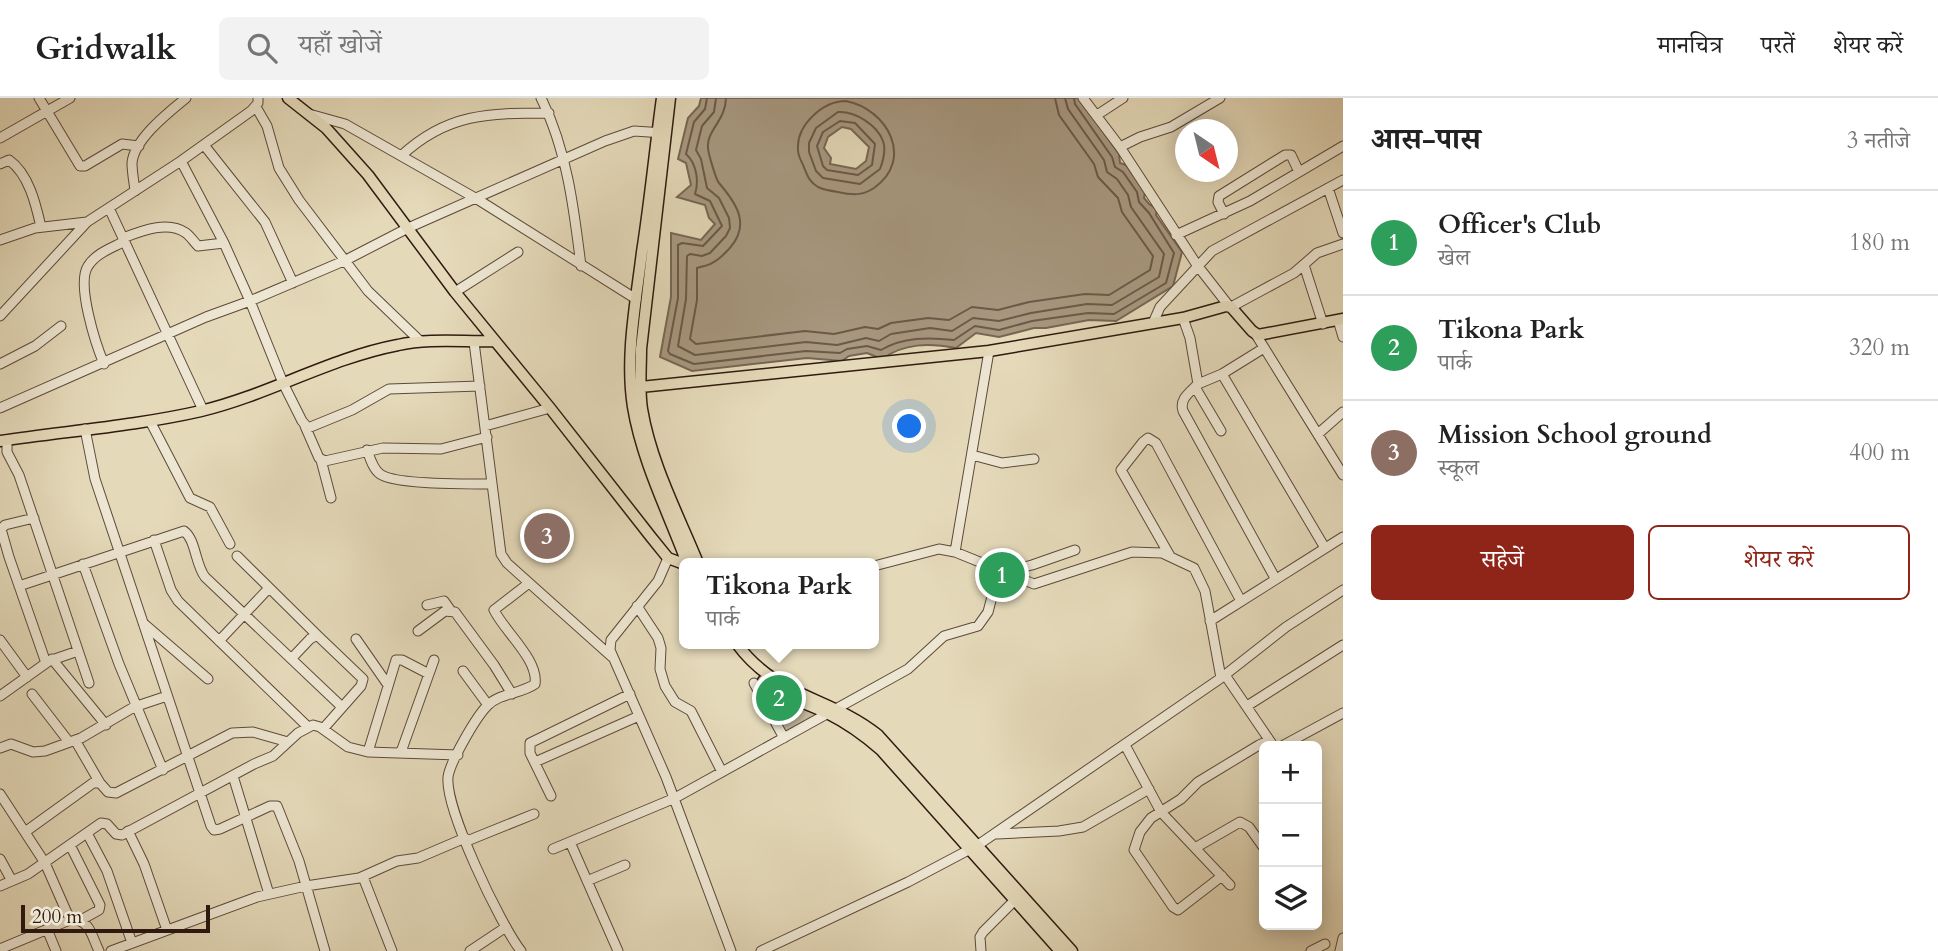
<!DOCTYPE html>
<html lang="hi">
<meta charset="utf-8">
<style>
body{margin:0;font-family:Cardo,"Noto Serif Devanagari",serif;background:#f2f2f2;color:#222}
.controls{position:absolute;right:21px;bottom:21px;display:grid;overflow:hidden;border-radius:10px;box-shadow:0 4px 18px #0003}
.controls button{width:63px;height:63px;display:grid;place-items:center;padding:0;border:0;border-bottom:2px solid #e0e0e0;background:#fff;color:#222;font:35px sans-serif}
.compass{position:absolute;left:1175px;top:21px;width:63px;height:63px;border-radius:50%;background:#fff;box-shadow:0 4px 18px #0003;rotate:145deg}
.scale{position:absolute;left:21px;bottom:18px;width:189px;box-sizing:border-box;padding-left:7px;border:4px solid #301a10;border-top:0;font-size:19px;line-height:24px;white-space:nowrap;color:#301a10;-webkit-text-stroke:5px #ede6d2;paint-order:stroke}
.you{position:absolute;left:910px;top:329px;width:24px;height:24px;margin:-18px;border:5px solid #fff;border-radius:50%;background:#1a73e8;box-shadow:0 0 0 10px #1a73e833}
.badge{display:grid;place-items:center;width:46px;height:46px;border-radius:50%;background:#8f2418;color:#fff;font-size:23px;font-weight:700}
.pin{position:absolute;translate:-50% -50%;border:4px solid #fff;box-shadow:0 2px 7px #0006}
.popup{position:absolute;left:679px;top:460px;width:200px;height:91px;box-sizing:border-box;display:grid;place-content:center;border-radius:10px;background:#fff;filter:drop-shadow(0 2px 5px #0005);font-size:23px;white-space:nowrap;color:#767676}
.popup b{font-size:26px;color:#222}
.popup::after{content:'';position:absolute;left:50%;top:100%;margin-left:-14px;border:14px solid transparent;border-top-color:#fff}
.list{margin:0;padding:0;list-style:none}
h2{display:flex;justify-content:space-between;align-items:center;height:91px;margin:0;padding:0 28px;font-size:30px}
h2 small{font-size:23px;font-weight:400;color:#767676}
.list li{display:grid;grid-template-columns:46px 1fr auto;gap:21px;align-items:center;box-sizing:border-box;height:105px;padding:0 28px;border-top:2px solid #e0e0e0}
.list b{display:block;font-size:26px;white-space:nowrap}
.list p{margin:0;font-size:23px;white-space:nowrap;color:#767676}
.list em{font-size:23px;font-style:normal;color:#767676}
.actions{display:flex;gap:14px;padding:21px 28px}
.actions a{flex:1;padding:16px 0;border:2px solid #8f2418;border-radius:10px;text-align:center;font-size:24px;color:#8f2418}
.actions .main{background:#8f2418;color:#fff}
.icon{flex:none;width:38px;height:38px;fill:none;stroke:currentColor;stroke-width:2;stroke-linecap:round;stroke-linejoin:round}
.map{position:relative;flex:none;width:1343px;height:853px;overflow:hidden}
header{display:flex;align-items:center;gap:42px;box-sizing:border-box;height:98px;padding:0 35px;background:#fff;border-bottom:2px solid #e0e0e0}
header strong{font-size:33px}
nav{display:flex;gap:38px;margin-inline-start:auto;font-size:24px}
.search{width:490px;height:63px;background:#f2f2f2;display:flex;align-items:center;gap:18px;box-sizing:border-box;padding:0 24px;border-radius:10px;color:#767676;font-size:26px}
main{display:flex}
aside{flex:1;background:#fff}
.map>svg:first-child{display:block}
.green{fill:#c5b99c;stroke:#7a6a56;stroke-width:2}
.water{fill:#a79880;stroke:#776653;stroke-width:2;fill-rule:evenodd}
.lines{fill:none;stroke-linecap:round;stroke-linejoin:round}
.shore{stroke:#6c5948;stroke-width:2}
.minor-casing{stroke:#5d4a3a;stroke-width:11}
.major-casing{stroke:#301a10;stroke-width:13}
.minor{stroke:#ede6d2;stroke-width:9}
.major{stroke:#e4d9b9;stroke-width:10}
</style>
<header>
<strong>Gridwalk</strong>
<div class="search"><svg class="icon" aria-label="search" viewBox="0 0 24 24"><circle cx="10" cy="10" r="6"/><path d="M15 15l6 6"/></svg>यहाँ खोजें</div>
<nav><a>मानचित्र</a><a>परतें</a><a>शेयर करें</a></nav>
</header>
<main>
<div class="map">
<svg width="1343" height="853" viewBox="0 0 1343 853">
<rect width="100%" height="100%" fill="#e4d9b9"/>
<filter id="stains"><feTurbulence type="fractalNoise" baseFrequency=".00286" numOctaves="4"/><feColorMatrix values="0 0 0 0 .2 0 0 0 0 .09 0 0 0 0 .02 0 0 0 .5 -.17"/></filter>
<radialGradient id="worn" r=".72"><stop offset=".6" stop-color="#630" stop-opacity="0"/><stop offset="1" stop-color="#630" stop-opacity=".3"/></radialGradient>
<path class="green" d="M759,584L824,616L784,638Z"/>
<path class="water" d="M701,0H1079L1119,56L1120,65L1126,67L1145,94L1144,100L1149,106L1157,111L1156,117L1182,154L1173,188L1116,223L1089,222L1046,230H1034L999,239L976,235L956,250C929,245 904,245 882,261L867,255L849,258L842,263L807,260L692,273L660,259L671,199V135L701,142L715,126L709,120L705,107L677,99L691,87L686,65L678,61L688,20L699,8ZM842,29L851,31L869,49L866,63L856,71L830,66L831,60L824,50L828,39Z"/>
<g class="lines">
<path class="shore" d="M707,0L705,11L694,24L686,56C697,66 699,84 695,96L710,103L722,128L703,148L682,145L678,147V200L668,253L670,256L694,266L806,253L840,255L847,251L867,248L881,252C903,239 928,239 954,242L975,228L999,232L1032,223L1088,215L1114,216L1166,185L1174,155L1149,115L1139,104L1137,94L1123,74L1115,69L1112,59L1075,6L1074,0
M716,0L714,14L702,28L696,52L701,61L707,90L719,100L729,120L730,130L726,138L710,155L702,158L690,156L687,158L686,201L678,248L695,257L806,244L837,247L866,240L879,243L891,236L930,230L952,233L973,220L999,223L1031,215L1087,206L1112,207L1159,179L1164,156L1131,109L1128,97L1117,81L1107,74L1104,62L1068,11L1065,0
M726,0C726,22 706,33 708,50C708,54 716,82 719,85C737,106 751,127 729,151C724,156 719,162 712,165C708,168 702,168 697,170V202L690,241L696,246L805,233L834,236L865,229L878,231L891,225L928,220L949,222L972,209L998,212L1029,204L1085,196L1109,197L1150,172L1153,158L1122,114L1118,100L1098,79L1094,66L1059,17L1055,0
M846,3C887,11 915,61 874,90C862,98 852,97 838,94C831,93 824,92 818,89C808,83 807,76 803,67C801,62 798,58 798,52C796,27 823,3 846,3Z
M838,14C855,13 877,27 883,43C886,51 883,63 880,71L860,86L823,80L816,73L809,54V45L816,30Z
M840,23L855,25L875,46L872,67L858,77L827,72L823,68L817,48L823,34Z"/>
<g class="minor-casing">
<path id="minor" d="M39,0L80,68H85L122,46L139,48
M541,0C567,52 574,111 581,168
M1083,0L1120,49L1197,167L1229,208
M256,9L267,28L279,70L299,102L368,193L420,243
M309,16L345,26L477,101L636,201
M1097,17L1123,0
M0,40L70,0
M204,47L265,124L293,185
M1120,49L1140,39L1171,29L1220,0
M401,58C447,15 489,15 549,15
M181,63L224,145
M0,66L9,62C29,76 36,107 41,129
M1328,90L1343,135
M135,93C134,84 132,74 132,65C134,41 169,14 186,0
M109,110L203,312
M1224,116L1218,104L1219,98L1285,57H1291L1299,74
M1176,137L1250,103L1343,48
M123,140C141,133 168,122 186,135C191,139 194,144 198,148L224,145L250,203L283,285L302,323L308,330L352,312L389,291L480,288
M0,142L35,130L87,124
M1304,167L1323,226
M455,194L518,154
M1231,209L1294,175L1317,155L1343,146
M0,218L87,124L181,63L251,13L258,5V0
M1183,220L1190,240L1198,286C1190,294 1179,301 1183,313L1275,480
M1338,222L1343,239
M1153,225L1160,209L1212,153L1343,82
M1255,235L1343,377
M474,244L501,456L507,465L612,559
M0,266L35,248L61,228
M104,266C96,247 76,186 88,168C96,155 112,150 125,143
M1222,276L1325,450
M1198,286L1222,276L1264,250
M1195,289L1221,333
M0,310L206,219L250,203L346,162L408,130L605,43L634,33L664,35
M150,323L190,400L210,409L230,446
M305,328L319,360L325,363L383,350L441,351L487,339
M485,328L550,310
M85,331L95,381L211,728L214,732L220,731L270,708H277L299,763L325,853
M1319,335L1343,314
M7,342V354L19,377L89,585
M367,352C370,360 373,371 380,376C394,387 471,386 491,386
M972,357L1002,365L1034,361
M321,362L331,400
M34,420L5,427L1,431L9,459L46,565
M154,442L171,492L178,503L307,628
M955,454L989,253
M237,458L317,537
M1170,458L1121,372L1143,344L1148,340L1156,345L1241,503
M668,460L658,483L611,542L610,552L666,679L731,853
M83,466L119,566L163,672
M874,468L939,451L955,454L1034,486L1132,454L1162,455L1194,470L1205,493L1221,580
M1003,474L1032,467L1075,452
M19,488L184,433C196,442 195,466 205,479L342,609
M427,507L444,503L451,513
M637,508L658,540L661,550L660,571L665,588L675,604L691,613L722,674
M1210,523L1343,439
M143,525L208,581
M418,533L445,513L455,514L494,567L512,596
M356,541L388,587
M0,542L27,579
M219,543L269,490
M292,560L310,541L317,537L363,581L361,588L323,631
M52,561L106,627
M463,573L488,607
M1225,577L1272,646
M754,585L784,640
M32,596L69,644
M0,598L49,563L78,553
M1247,608L1343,547
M75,642L100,685
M1125,647L1161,714L1230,787
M1282,648L1343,615
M0,650L11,646L33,654L45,653L81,640L134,609L167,598
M368,654L396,562H402L429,576
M401,654L434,562
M535,664L639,618
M233,678L269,796
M0,696L45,765L67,815L72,821C91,823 91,837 99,853
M551,698L530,655V645L630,596
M128,733L144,766L167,832
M25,734L93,685H100L108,694L116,695L232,635L253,634L288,644
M87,735L107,773L132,845
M997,736L1059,733L1083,729L1149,691
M467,743L534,716
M570,744L618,853
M70,747L100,807L99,812L81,822
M1195,750L1240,724L1249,729L1264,750
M553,751L675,700L908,571L944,538L978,528L988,514L999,472
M0,761L12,783
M1222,778L1178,812L1173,809L1134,752L1140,734L1151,720L1181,701L1198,684L1259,647L1266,644L1274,648
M363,779L392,853
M587,783L625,767
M0,788L28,776L101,725L107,726L116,736L122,737L254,666L273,658L298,635L313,627L320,629L348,649L368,654L458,657
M47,831L56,853
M0,851L72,821
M111,853L257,799L306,788L359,780L397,763L418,760L465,740
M470,853L506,829
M521,853C500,826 445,711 448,679C450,664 476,619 487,608C499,595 521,596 535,586C539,562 504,533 494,512L529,485
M761,853L908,784L978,747L1221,580L1286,529L1343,492
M981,853L980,839L983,834L1019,798
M1311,853L1325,846
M1340,853L1343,840"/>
</g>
<g class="major-casing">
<path id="major" d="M288,0L326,30L368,77L455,194L550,310L651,439L668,460L684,466
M662,0C655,51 650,103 642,154C636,204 625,258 633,309C642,363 668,414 687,465
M670,0L641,251C641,271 639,292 642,311C651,365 678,416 698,465
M631,290L989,253L1183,220L1226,208L1231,209L1252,233L1258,237L1343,221
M0,343C67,333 135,328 201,313C268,297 330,260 398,247C430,240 463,244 494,243
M737,546C777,600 829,598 878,637L1072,853
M763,583C782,598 805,605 827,615C847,625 864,637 881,652L1060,853"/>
</g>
<use href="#minor" class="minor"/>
<use href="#major" class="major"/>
</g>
<rect width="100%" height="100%" filter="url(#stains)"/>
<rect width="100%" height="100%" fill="url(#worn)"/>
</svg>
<div class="controls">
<button>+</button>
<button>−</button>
<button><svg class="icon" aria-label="layers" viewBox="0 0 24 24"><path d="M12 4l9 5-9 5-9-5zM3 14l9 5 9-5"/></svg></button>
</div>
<svg class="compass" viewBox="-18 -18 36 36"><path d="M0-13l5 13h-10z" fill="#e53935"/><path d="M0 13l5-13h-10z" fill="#767676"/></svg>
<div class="scale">200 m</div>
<div class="you"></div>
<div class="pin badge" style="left:1002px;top:477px;background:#2e9e5b">1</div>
<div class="pin badge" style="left:779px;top:600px;background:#2e9e5b">2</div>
<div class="popup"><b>Tikona Park</b>पार्क</div>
<div class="pin badge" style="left:547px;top:438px;background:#8d6e63">3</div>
</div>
<aside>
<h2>आस-पास<small>3 नतीजे</small></h2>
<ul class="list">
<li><span class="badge" style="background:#2e9e5b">1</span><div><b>Officer's Club</b><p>खेल</p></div><em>180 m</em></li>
<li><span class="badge" style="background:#2e9e5b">2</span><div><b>Tikona Park</b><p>पार्क</p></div><em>320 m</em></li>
<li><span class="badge" style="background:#8d6e63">3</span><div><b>Mission School ground</b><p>स्कूल</p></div><em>400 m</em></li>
</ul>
<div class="actions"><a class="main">सहेजें</a><a>शेयर करें</a></div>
</aside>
</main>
